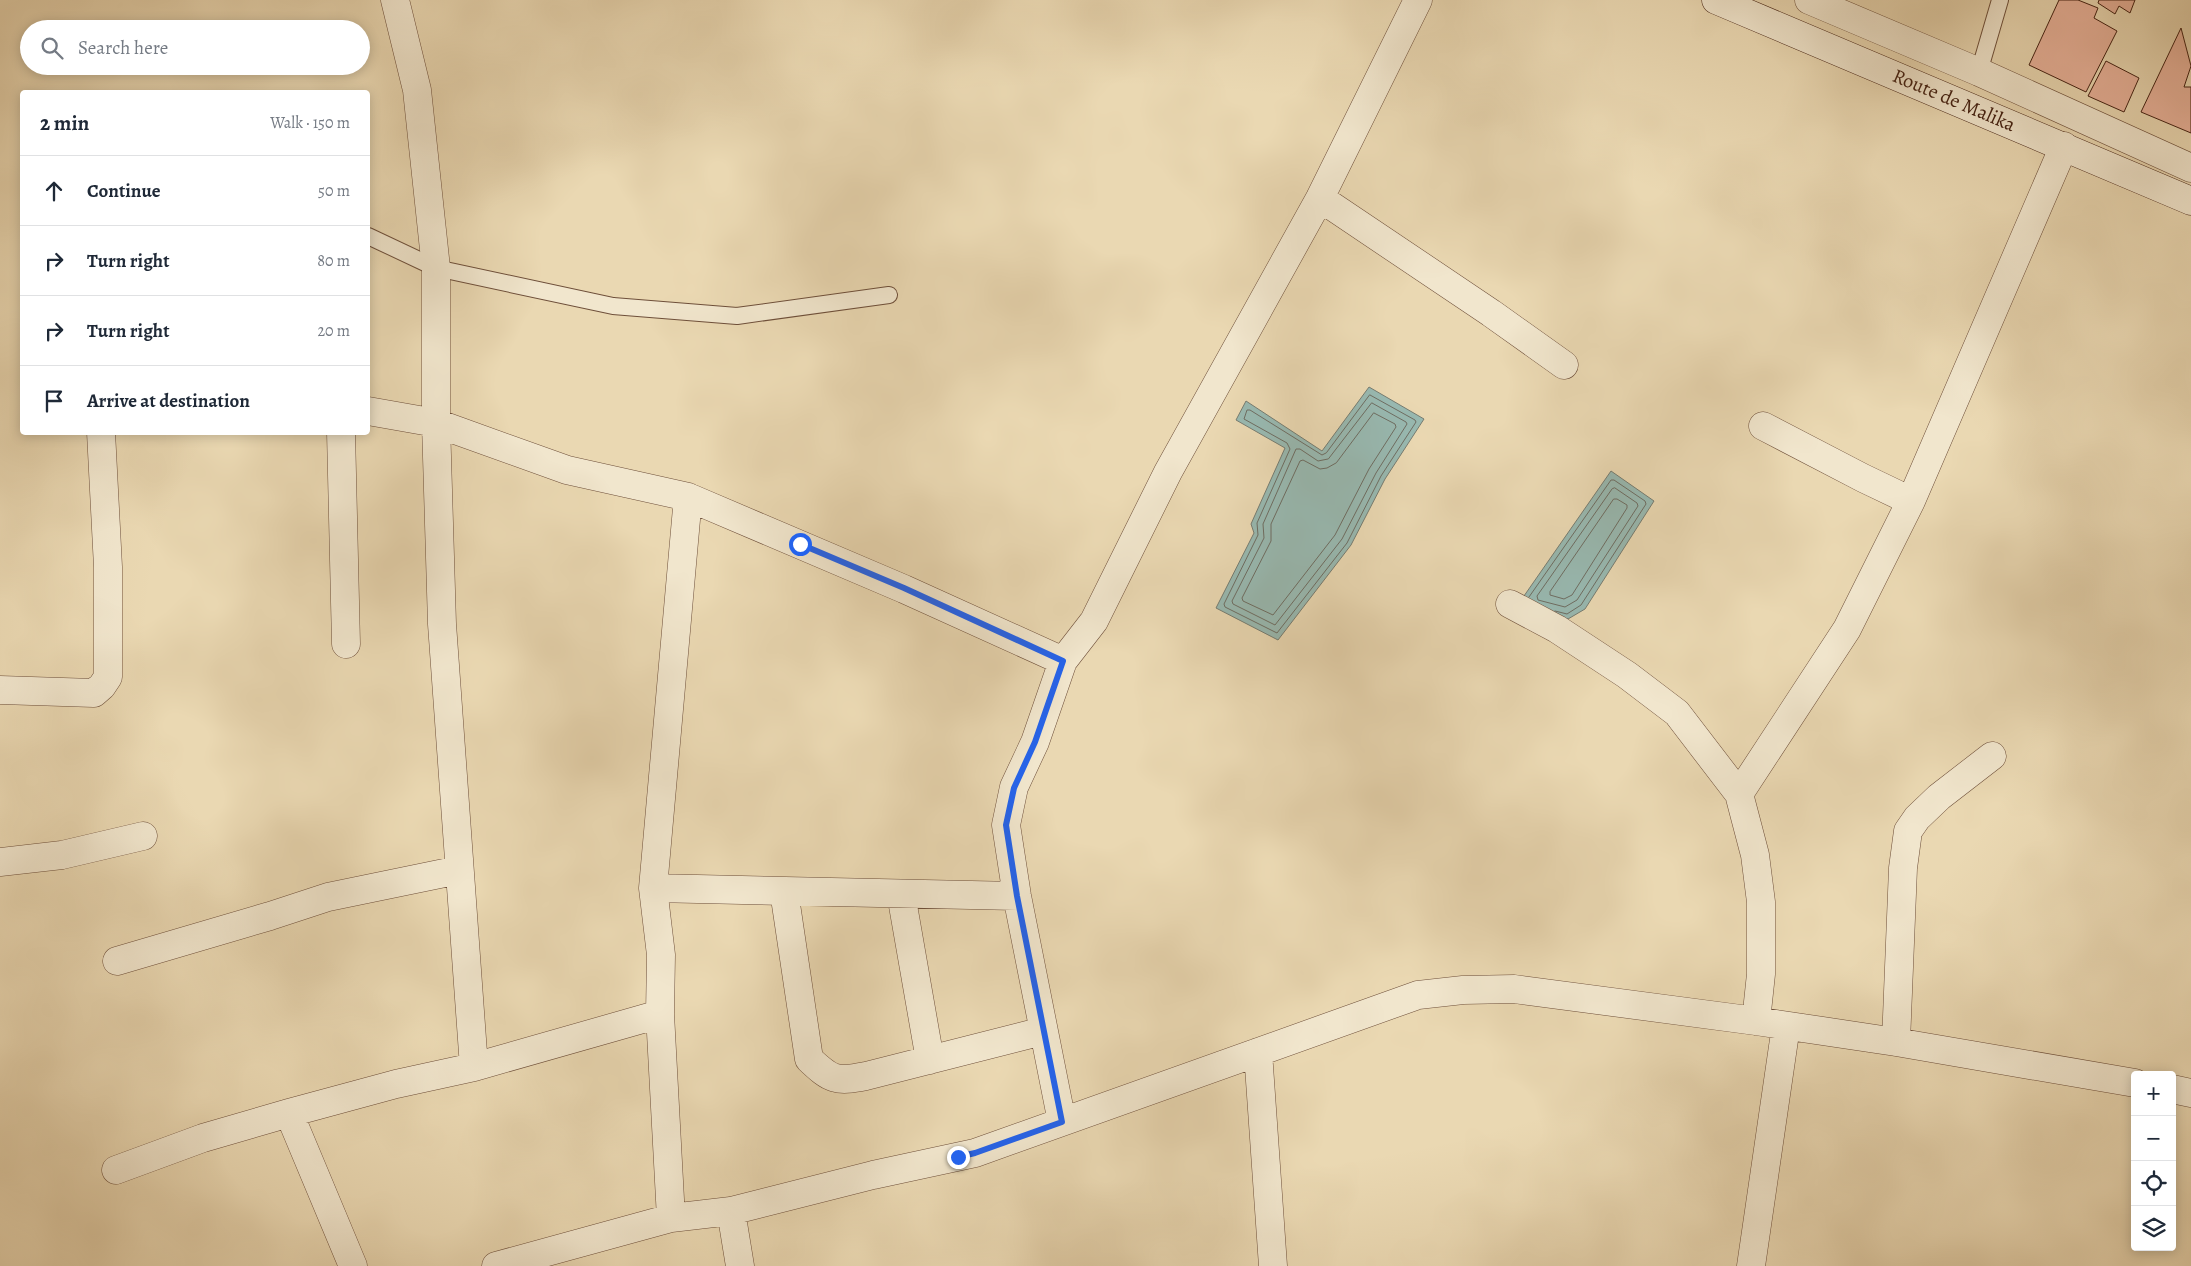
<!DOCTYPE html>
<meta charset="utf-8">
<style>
body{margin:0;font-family:Alegreya,serif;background:#f2f2f3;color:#1f2937}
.controls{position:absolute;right:15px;bottom:15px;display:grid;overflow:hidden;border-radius:5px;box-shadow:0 2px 12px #0003}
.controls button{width:45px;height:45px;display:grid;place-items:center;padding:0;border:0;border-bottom:1px solid #e0e1e3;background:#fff;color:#1f2937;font:25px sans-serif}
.stop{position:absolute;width:15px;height:15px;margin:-11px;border:4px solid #2563eb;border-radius:50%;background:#fff}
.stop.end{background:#2563eb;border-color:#fff;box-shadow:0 1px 5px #0008}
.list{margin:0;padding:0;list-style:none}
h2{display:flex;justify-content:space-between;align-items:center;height:65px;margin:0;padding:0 20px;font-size:21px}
h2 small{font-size:16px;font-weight:400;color:#747a83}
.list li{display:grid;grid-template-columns:32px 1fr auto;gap:15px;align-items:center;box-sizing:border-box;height:70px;padding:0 20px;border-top:1px solid #e0e1e3}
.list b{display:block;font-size:19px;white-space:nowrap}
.list em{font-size:16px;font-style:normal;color:#747a83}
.icon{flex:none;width:28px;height:28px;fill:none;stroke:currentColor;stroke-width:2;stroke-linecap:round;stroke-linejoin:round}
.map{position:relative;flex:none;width:2191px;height:1266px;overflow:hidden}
.search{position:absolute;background:#fff;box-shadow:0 2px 12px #0003;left:20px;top:20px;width:350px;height:55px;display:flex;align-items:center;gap:12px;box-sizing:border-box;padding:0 18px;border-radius:28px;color:#747a83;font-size:19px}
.panel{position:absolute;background:#fff;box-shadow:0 2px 12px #0003;left:20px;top:90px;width:350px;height:345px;border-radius:5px}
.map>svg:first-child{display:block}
.water{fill:#98b9b1;stroke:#767c71}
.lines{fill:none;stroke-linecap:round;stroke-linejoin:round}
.shore{stroke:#6e6d62;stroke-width:1}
.building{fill:#e8b29a;stroke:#442112}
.service-casing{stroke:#6e4f3a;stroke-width:18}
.minor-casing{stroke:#6e4f3a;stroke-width:29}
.secondary-casing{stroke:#442112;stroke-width:29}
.service{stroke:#f1e6cd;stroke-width:16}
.minor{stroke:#f1e6cd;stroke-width:28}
.secondary{stroke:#f1e6cd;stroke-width:28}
.route{stroke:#2563eb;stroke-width:6}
.labels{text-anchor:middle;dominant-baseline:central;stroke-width:4;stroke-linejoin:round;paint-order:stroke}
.street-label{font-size:20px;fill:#442112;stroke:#f1e6cd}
</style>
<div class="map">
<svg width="2191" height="1266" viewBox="0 0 2191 1266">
<rect width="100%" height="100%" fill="#ead8b2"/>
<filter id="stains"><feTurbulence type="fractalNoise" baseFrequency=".004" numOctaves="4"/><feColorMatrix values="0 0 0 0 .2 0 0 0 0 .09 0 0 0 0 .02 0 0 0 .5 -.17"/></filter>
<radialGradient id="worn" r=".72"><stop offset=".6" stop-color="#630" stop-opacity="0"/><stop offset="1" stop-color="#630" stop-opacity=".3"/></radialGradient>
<path class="water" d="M1369,387L1424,419L1385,479L1351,545L1278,640L1216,608L1254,533L1251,524L1285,448L1236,420L1246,401L1322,451Z
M1611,471L1654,501L1585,609L1568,619L1517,606Z"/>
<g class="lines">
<path class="shore" d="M1370,395L1415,420L1416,422L1381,476L1347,543L1277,633L1225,607L1224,604L1258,535L1257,523L1290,449L1287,443L1244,419L1247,410H1250L1322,455L1326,453Z
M1372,403L1406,422L1407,424L1376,473L1342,539L1275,625L1233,604L1232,601L1264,538L1263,524L1296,449H1300L1318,461L1328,459Z
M1374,413L1395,424L1396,427L1369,469L1335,535L1273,615L1243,601L1242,598L1271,541V524L1300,461L1303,460L1320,469L1327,468L1336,463Z
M1615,488L1637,503L1638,506L1577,600L1565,607L1538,600L1537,596L1612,489Z
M1614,499H1617L1627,505V508L1572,595L1564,599L1550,595V592Z
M1529,597L1611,480H1614L1645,501L1646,504L1581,605L1567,614L1555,611"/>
</g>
<path class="building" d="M2059,0H2078L2098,8L2094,18L2117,31L2086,92L2029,65Z
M2099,0H2135L2130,13L2119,6L2115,14L2098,3Z
M2181,28L2191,66L2184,87H2191V133L2141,112Z
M2106,61L2139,78L2124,112L2088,96Z"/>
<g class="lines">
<g class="service-casing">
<path id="service" d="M1979,72L2000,0
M368,236L436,268L613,306L737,316L889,295"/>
</g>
<g class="minor-casing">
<path id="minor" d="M395,0L417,90L436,268V423L442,624L474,1067
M1809,0L1979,72L2191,168
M1320,198L1491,313L1564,365
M368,411L436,423L567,470L688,497L904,589L1063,661
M1763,426L1863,478L1911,501
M341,432L346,644
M1510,604L1557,629L1627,675L1677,713L1739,794L1755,855L1761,902V974L1756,1021
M0,690L94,693L102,686L108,677V567L101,432
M1739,794L1847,629L1911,501L2064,146
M0,862L62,855L143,836
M653,888L1017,896
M784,891L809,1059C831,1080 836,1082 866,1076L1043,1031
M901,894L930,1060
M117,961L270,916L328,897L459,870
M1896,1042L1903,868L1908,831L1917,818L1939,797L1992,756
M1258,1052L1273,1266
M2172,1089L2191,1093
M289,1113L353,1266
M1062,1122L1017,896L1006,825L1014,787L1035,742L1063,661L1094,621L1168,472L1320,198L1418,0
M116,1170L203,1138L289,1113L396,1084L474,1067L660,1014
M731,1211L740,1266
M671,1218L660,1014L661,955L653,888L688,497
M496,1266L671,1218L731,1211L873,1175L975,1153L1418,995L1463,990L1514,989L1756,1021L1896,1042L2135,1083
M1751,1266L1786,1026"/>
</g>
<g class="secondary-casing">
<path id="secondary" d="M1716,0L2191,201"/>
</g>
<use href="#service" class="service"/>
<use href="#minor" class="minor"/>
<use href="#secondary" class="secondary"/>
</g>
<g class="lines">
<path class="route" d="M800,544L904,588L1063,661L1035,742L1014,788L1006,825L1017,896L1062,1122L975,1153L958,1157"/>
</g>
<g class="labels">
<g class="street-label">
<text transform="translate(1954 100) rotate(23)">Route de Malika</text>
</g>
</g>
<rect width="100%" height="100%" filter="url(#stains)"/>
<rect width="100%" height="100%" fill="url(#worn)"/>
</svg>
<div class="controls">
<button>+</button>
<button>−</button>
<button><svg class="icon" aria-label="locate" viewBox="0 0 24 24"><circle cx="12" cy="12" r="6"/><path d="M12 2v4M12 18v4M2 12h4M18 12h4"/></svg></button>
<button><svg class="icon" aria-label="layers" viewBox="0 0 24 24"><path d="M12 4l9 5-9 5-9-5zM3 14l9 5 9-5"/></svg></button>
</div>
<div class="stop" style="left:800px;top:544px"></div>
<div class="stop end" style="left:958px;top:1157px"></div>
<div class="search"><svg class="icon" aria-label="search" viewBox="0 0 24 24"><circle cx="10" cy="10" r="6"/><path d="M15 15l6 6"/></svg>Search here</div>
<section class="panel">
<h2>2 min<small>Walk · 150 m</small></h2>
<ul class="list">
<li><svg class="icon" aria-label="ahead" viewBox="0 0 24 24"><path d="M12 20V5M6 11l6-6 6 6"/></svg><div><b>Continue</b></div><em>50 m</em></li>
<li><svg class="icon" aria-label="right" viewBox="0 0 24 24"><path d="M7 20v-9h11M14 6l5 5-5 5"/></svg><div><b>Turn right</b></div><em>80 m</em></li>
<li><svg class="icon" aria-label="right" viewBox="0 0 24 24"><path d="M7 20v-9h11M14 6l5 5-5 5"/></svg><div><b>Turn right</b></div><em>20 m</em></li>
<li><svg class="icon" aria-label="arrive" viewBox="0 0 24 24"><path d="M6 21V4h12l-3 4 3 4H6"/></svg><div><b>Arrive at destination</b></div></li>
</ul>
</section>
</div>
